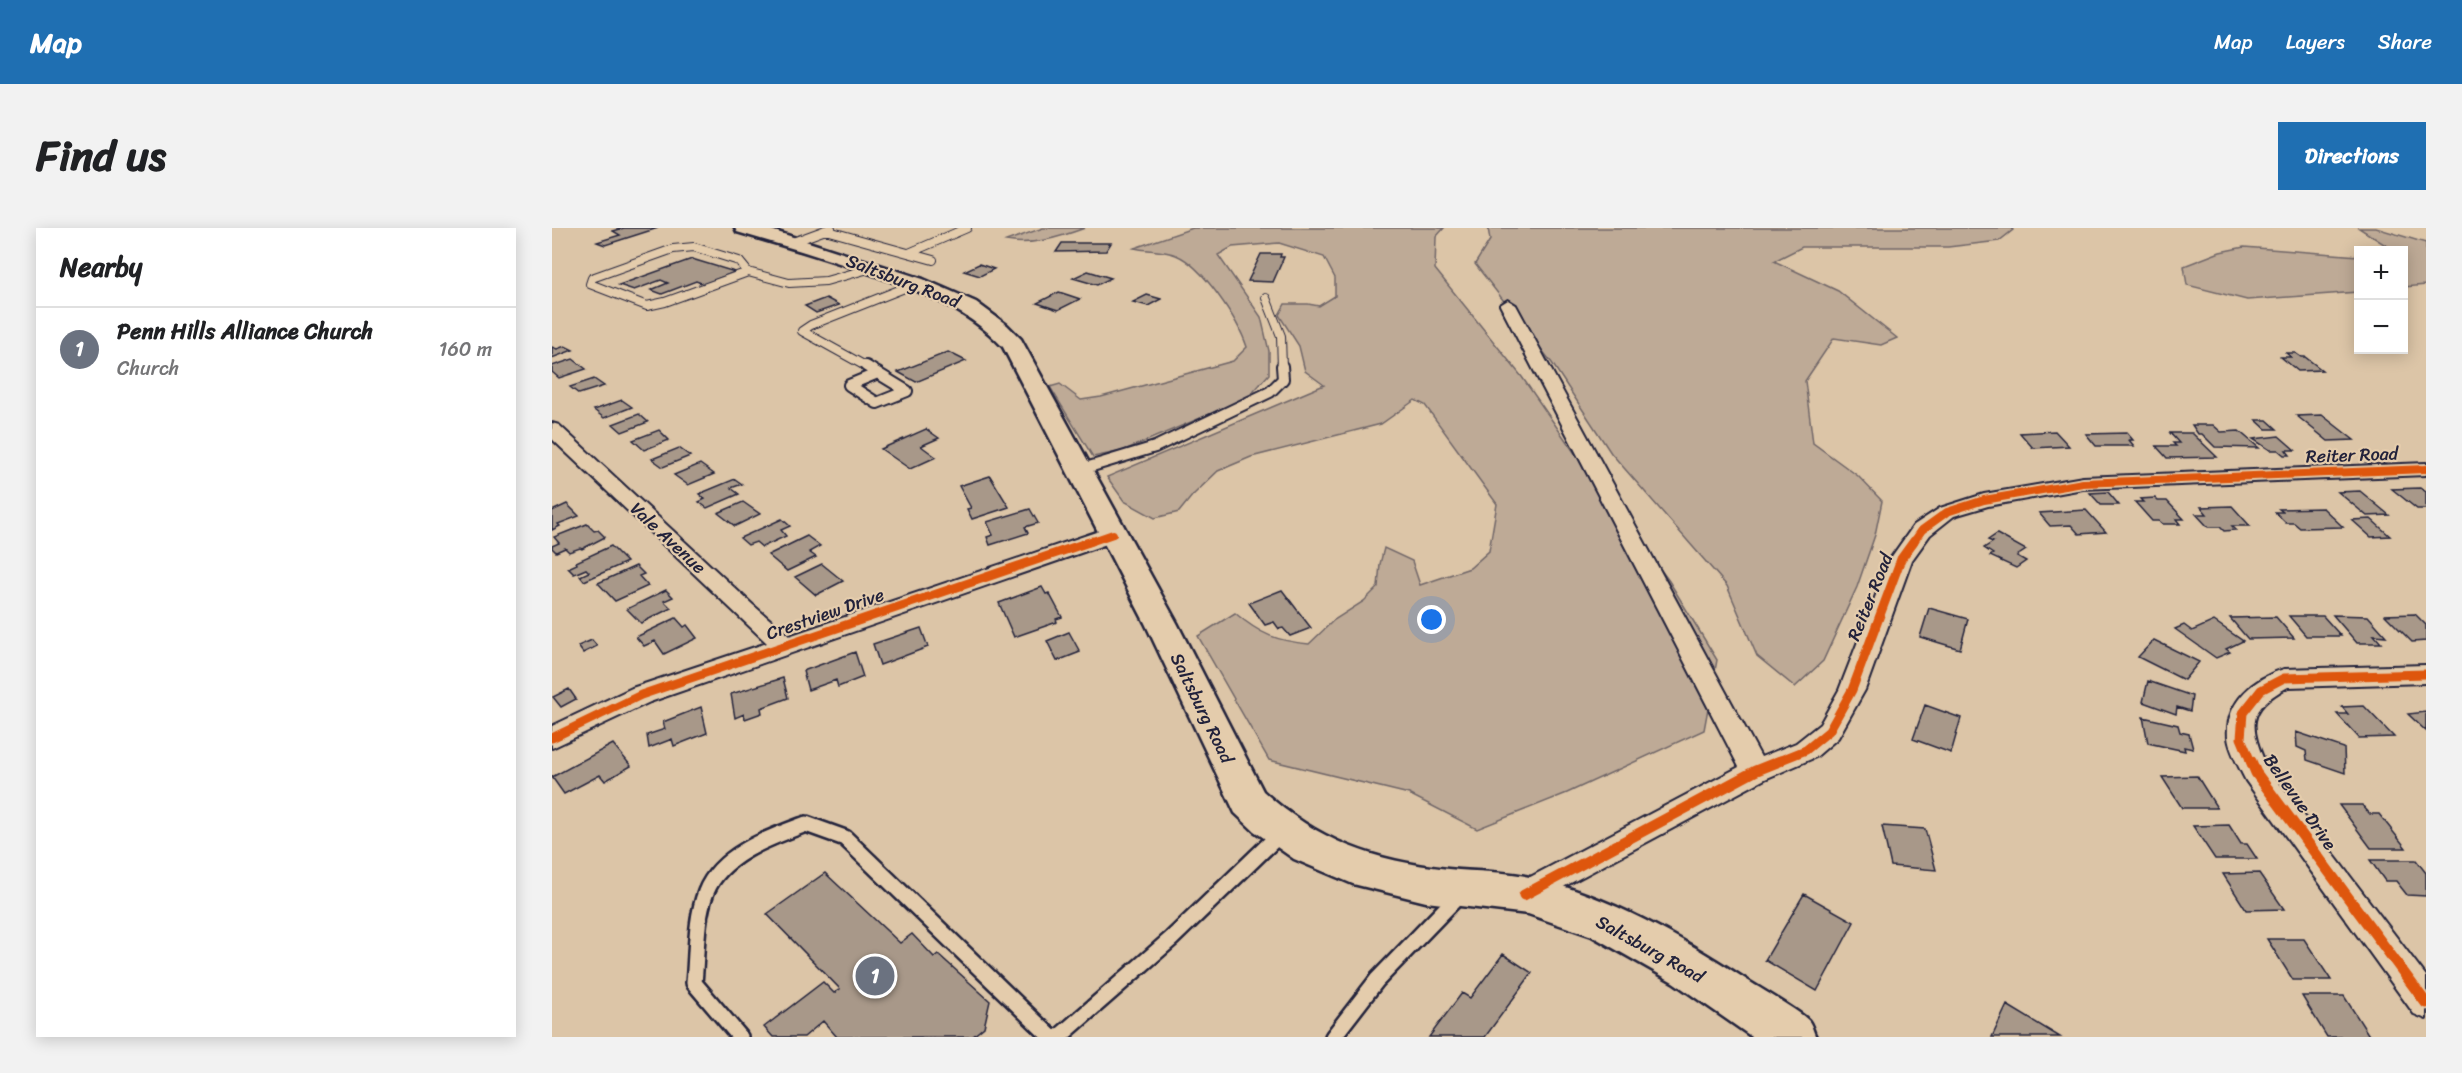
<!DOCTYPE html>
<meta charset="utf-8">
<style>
body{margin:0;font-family:Sriracha,sans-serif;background:#f2f2f2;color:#202124}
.controls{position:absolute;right:18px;top:18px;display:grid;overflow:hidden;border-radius:0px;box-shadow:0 3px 15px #0003}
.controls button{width:54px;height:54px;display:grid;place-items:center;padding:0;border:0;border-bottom:2px solid #e0e0e0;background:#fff;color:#202124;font:30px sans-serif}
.you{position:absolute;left:880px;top:392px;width:21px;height:21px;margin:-15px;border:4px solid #fff;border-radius:50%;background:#1a73e8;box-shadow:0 0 0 9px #1a73e833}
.badge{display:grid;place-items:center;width:39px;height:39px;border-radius:50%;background:#1f6fb2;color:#fff;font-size:20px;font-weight:700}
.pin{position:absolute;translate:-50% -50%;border:3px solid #fff;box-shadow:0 2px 6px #0006}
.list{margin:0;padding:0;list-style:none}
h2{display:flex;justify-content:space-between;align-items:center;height:78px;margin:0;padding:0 24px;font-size:26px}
h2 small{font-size:20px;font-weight:400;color:#757577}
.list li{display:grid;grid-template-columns:39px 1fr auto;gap:18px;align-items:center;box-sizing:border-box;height:84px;padding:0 24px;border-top:2px solid #e0e0e0}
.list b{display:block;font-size:22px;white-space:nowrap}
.list p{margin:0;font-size:20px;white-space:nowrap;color:#757577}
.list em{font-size:20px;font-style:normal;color:#757577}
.map{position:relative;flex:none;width:1874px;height:809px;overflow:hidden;border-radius:0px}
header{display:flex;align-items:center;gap:36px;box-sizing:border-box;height:84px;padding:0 30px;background:#1f6fb2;color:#fff}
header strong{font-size:28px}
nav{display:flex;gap:33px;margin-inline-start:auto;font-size:21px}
.intro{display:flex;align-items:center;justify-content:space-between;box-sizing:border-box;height:144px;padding:0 36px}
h1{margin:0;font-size:42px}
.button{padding:15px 27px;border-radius:0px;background:#1f6fb2;color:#fff;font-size:21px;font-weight:700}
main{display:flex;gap:36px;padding:0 36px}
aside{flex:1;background:#fff;border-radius:0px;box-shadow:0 3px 15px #0003}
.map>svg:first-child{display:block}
.green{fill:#beaa96;stroke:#706668;stroke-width:1.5}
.building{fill:#a89889;stroke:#22223b;stroke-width:1.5}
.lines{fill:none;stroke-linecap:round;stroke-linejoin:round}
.lane-far2-casing{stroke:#22223b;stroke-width:10}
.lane-far1-casing{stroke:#22223b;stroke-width:14}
.lane-casing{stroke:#22223b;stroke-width:20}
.street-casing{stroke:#22223b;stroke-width:4}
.secondary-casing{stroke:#22223b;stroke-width:5}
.lane-far2{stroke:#e4ccac;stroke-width:8}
.lane-far1{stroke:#e4ccac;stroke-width:10}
.lane{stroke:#e4ccac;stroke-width:15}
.street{fill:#e4ccac;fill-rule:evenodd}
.secondary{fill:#e4ccac;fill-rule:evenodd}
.cycleway-far2-casing{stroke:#e4ccac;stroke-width:10}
.cycleway-far1-casing{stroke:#e4ccac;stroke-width:13}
.cycleway-casing{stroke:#e4ccac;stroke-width:15}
.cycleway-far2{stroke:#de560e;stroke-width:8}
.cycleway-far1{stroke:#de560e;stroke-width:9}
.cycleway{stroke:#de560e;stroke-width:11}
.labels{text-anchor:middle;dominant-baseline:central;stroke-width:4.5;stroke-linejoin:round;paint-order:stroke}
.street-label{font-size:18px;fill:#22223b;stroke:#e4ccac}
</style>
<header>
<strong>Map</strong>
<nav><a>Map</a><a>Layers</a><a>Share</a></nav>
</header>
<div class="intro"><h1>Find us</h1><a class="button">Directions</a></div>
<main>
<aside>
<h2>Nearby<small></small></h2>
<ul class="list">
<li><span class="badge" style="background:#6b7280">1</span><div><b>Penn Hills Alliance Church</b><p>Church</p></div><em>160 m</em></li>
</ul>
</aside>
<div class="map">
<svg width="1874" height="809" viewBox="0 0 1874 809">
<rect width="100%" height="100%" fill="#dcc5a7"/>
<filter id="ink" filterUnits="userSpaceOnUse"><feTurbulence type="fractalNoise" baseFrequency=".0167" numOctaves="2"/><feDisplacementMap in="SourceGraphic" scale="12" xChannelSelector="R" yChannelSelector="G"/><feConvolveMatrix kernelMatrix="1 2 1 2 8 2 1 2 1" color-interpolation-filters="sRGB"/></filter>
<g filter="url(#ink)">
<path class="green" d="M491,0H533C508,9 481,18 454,13Z
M641,0H892L884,9L883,41L970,149L1031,237L1117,353L1165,432L1152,502L1015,565L925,601L857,566L717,532L646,408L683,385C709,407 725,413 757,416L782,392L812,373L826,359L828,336L832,320L860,333L868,357L918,340L937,323L945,276L873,177L863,172L829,196L699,229L666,243L640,268L627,284L603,290L572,273L555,249L772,157L753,143L747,118L727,87L733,76H756L767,78L783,68V50L772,29L727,15L680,19L666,27L709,89L717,123V146L696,170L570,223L541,229L498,159L508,156L529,172L549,169L681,133L695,119C686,92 651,38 624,27C611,22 595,23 582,20Z
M936,0H1460L1461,2L1447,13L1396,19H1250L1222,33L1286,63L1345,110L1329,117L1282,110L1253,153L1261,215L1306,248L1330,273L1323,307L1305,359L1271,433L1243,459L1205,428L1175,358L1059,225L1000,135L923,36L938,12Z
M1807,0H1824L1874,15V57L1852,59V22H1841Z
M1692,19L1806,28V64L1695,72L1635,57L1632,38L1668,24Z"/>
<path class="building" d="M72,0H106L53,17L45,14L68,7L61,3Z
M510,15H559L554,23L504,24Z
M709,26H729L728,29H732L721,54L696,53Z
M140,31L183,44L152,56L144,53L110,66L99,62L116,55L109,52L82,62L67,57Z
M427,36L442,41L428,48L412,43Z
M536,43L559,50L545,57L521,50Z
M507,64L528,71L506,82L485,75Z
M595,67L609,71L596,78L581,74Z
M274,70L287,77L264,85L253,78Z
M13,118L21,122L0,130V119L5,121Z
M396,124L414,133L364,154L346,144Z
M1734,125H1743L1749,129H1753L1770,142L1746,143L1729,129H1739Z
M21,131L34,141L7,150L0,144V138Z
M42,151L52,158L27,166L18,159Z
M70,172L80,179L52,190L42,182Z
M87,186L96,194L70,204L61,196Z
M1770,187L1802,212L1776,213L1745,188Z
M1704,192H1715L1725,201H1714Z
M1640,197H1661L1669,204L1687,203L1707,220L1663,219L1650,206H1646Z
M374,201L387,210L369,218L384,229L358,241L329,221Z
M107,202L117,212L92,222L81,212Z
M1503,203L1517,218L1481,220L1468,205Z
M1575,205L1581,212H1577L1582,218H1544L1534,206Z
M1618,205H1640L1665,229L1615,230L1604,218H1624L1621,215H1627Z
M1727,208L1743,222H1734L1738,227H1732L1726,222H1718L1701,211Z
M127,220L138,228L111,239L100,231Z
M148,236L162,246L136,257L122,247Z
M438,248L457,279L420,291L415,281L419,280L407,258Z
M183,251L190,256L179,260L187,266L155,280L147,274L153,271L147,266Z
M1868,260L1874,264V281H1865L1840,261Z
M1808,263L1837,287L1815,288L1786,264Z
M1556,264L1567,277H1549L1538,265Z
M1603,270L1606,273H1615L1632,291H1624L1628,296H1611L1607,293H1600L1583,274H1591L1588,271Z
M191,274L208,286L183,298L166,285Z
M15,276L27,288L6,296L8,298L0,302V283Z
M1680,278L1698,298H1680L1684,302L1672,303L1668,299H1656L1644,286H1655L1649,279Z
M1771,280L1791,299L1748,300L1742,295H1734L1723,284H1731L1727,281Z
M478,281L486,295L473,299L476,305L438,317L435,309L441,307L435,294Z
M1534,282L1554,304L1527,306L1519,297L1498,298L1487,285Z
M230,291L238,298L229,302L234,308L210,319L204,314L196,317L188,310Z
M1819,291L1838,308L1819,309L1800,292Z
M35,296L42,303L46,302L53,309L30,321L28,320L17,324L13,320L4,324L0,320V318L7,315L2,309Z
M1445,306L1474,322L1465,328L1474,333L1464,340L1438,328L1441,326L1432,320L1441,314L1436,312Z
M255,308L268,318L257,324L264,329L235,343L216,327Z
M59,318L75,334L32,353L28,348L37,344L34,341L22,346L16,340L25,336L24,334Z
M270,336L291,353L264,367L243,349Z
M84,338L92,346L87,348L96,358L63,373L46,355Z
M490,359L494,366L497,365L510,389L504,391L505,394L462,409L447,375Z
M114,362L121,369L112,373L119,380L89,395L75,381Z
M730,362L759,400L738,408L731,400L727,401L722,394L713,397L697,375Z
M1377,380L1416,391L1408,421L1368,409Z
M1863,386L1874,397V413L1860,414L1833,387Z
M1781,387L1816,388L1834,408L1822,407L1829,415H1805Z
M1737,388H1771L1789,408H1754Z
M1724,389L1742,410L1696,411L1678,390Z
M124,390L132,399L135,397L145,410L112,426L103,413L92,418L84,409Z
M1662,393L1691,413L1674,421L1678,424L1664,430L1623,401L1632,397L1640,403Z
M369,400L376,419L328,437L321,416Z
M517,404L528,424L505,433L495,413Z
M40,412L45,418L31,425L26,418Z
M1602,412L1647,434L1632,452L1586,429Z
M303,424L311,449L286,459L284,452L256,462L251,443Z
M231,450L236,470L209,480L210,485L193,491L192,486L183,490L179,466Z
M1596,453L1640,468L1638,483L1625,479L1624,486L1591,474Z
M17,461L24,471L9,479L1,469Z
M1373,477L1409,490L1399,525L1361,511Z
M1812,478L1842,509L1807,510L1785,486H1796L1790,479Z
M149,479L155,505L122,518L120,511L97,520L95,507L113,501L111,494Z
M1874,484V503L1856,486Z
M1591,489L1626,497L1628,504L1637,506L1641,521L1632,519L1633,523L1596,515Z
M1744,504L1792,520L1793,545L1755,532L1754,523L1745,519Z
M61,516L79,538L53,553L48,547L12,566L0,549Z
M1645,548L1665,580H1630L1610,549Z
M1787,577H1810L1818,586H1827L1854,620H1819Z
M1677,597L1689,616H1695L1705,631H1663L1641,598Z
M1330,598L1373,601L1384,642L1339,638Z
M1818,632H1864L1874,645V668L1855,667L1844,653H1833Z
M273,645L348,715L360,706L382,729L386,726L438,773L432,799L420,809H285L271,793L252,809H221L212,799L271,754L282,765L288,761L215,686Z
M1707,645L1732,681L1694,682L1671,646Z
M1252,666L1302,694L1265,763L1213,732Z
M1715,711H1752L1779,752H1741Z
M951,726L980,745L933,809H877L910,765L918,770Z
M1750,768H1792L1818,809H1775Z
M1455,777L1508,809H1440Z"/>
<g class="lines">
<g class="lane-far2-casing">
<path id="lane-far2" d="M273,2L381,32
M241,14L279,0
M142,19L187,33L196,44L113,74L95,78L38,56L40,50L121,21Z
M357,25L415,0
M196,44L237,55L274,53L320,40
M714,70L729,108L730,140
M317,140L250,103L259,97L365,55"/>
</g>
<g class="lane-far1-casing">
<path id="lane-far1" d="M314,138L355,163L325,175L297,157L326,145
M527,242L603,219L718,164L731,151L730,138"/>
</g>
<g class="lane-casing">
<path id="lane" d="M188,809L142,755C145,726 143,692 154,664C169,626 219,609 254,596L293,610L499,809
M507,809L619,711L729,605
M781,809L825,752L909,665"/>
</g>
<g class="street-casing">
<path id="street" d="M956,72L964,77L1209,529L1244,515L1268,496L1287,462L1338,331L1362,297L1388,280L1432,266L1531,249L1874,235V247L1531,261L1436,278L1402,288L1378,307L1360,332L1313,462L1286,510L1264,529L1213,551L972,680L961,676L957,667L961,658L1187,539L948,77Z
M0,195L7,197L201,377L237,408L553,301L561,299L569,301L572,306L569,311L98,474L0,520V498L80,460L215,415L0,211Z
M1874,437V455L1736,459C1693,482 1698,500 1715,539L1874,748V791L1862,786L1694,553C1688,541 1677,522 1676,509C1673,474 1702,450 1732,441Z"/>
</g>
<g class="secondary-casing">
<path id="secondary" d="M183,0H213L371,51L424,74L455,97L469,111L625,395L711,563C766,613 822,633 896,641C925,644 954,643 982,650C1059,669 1129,709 1195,752C1209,761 1246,782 1256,792C1260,796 1261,804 1264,809H1200L1121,754L1040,708L976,686L874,674L801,656L742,631L702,603L683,585L593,395L451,119C412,77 360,60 308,42C267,28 226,16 185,4Z"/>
</g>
<use href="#lane-far2" class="lane-far2"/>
<use href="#lane-far1" class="lane-far1"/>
<use href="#lane" class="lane"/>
<use href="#street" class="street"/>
<use href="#secondary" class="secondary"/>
<g class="cycleway-far2-casing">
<path id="cycleway-far2" d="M535,315L561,306
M1361,315L1370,302L1395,284L1432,272L1531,255L1874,241"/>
</g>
<g class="cycleway-far1-casing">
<path id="cycleway-far1" d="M0,510L89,467L540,313
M1224,534L1254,522L1277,503L1300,462L1349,331L1362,313
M1699,534L1689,510L1691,485L1709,462L1732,450L1874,446"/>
</g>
<g class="cycleway-casing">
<path id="cycleway" d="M1699,533L1704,545L1874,775
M972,667L1203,543L1228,533"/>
</g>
<use href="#cycleway-far2" class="cycleway-far2"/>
<use href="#cycleway-far1" class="cycleway-far1"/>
<use href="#cycleway" class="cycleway"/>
</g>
</g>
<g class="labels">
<g class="street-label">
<text transform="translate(351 53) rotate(21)">Saltsburg Road</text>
<text transform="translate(1800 227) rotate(-2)">Reiter Road</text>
<text transform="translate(116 310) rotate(43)">Vale Avenue</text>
<text transform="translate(1318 369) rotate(-68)">Reiter Road</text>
<text transform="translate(273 386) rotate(-19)">Crestview Drive</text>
<text transform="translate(650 480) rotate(64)">Saltsburg Road</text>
<text transform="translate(1748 574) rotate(55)">Bellevue Drive</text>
<text transform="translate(1098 721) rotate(29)">Saltsburg Road</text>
</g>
</g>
</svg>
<div class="controls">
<button>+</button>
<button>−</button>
</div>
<div class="you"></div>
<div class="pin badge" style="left:323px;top:748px;background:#6b7280">1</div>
</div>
</main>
